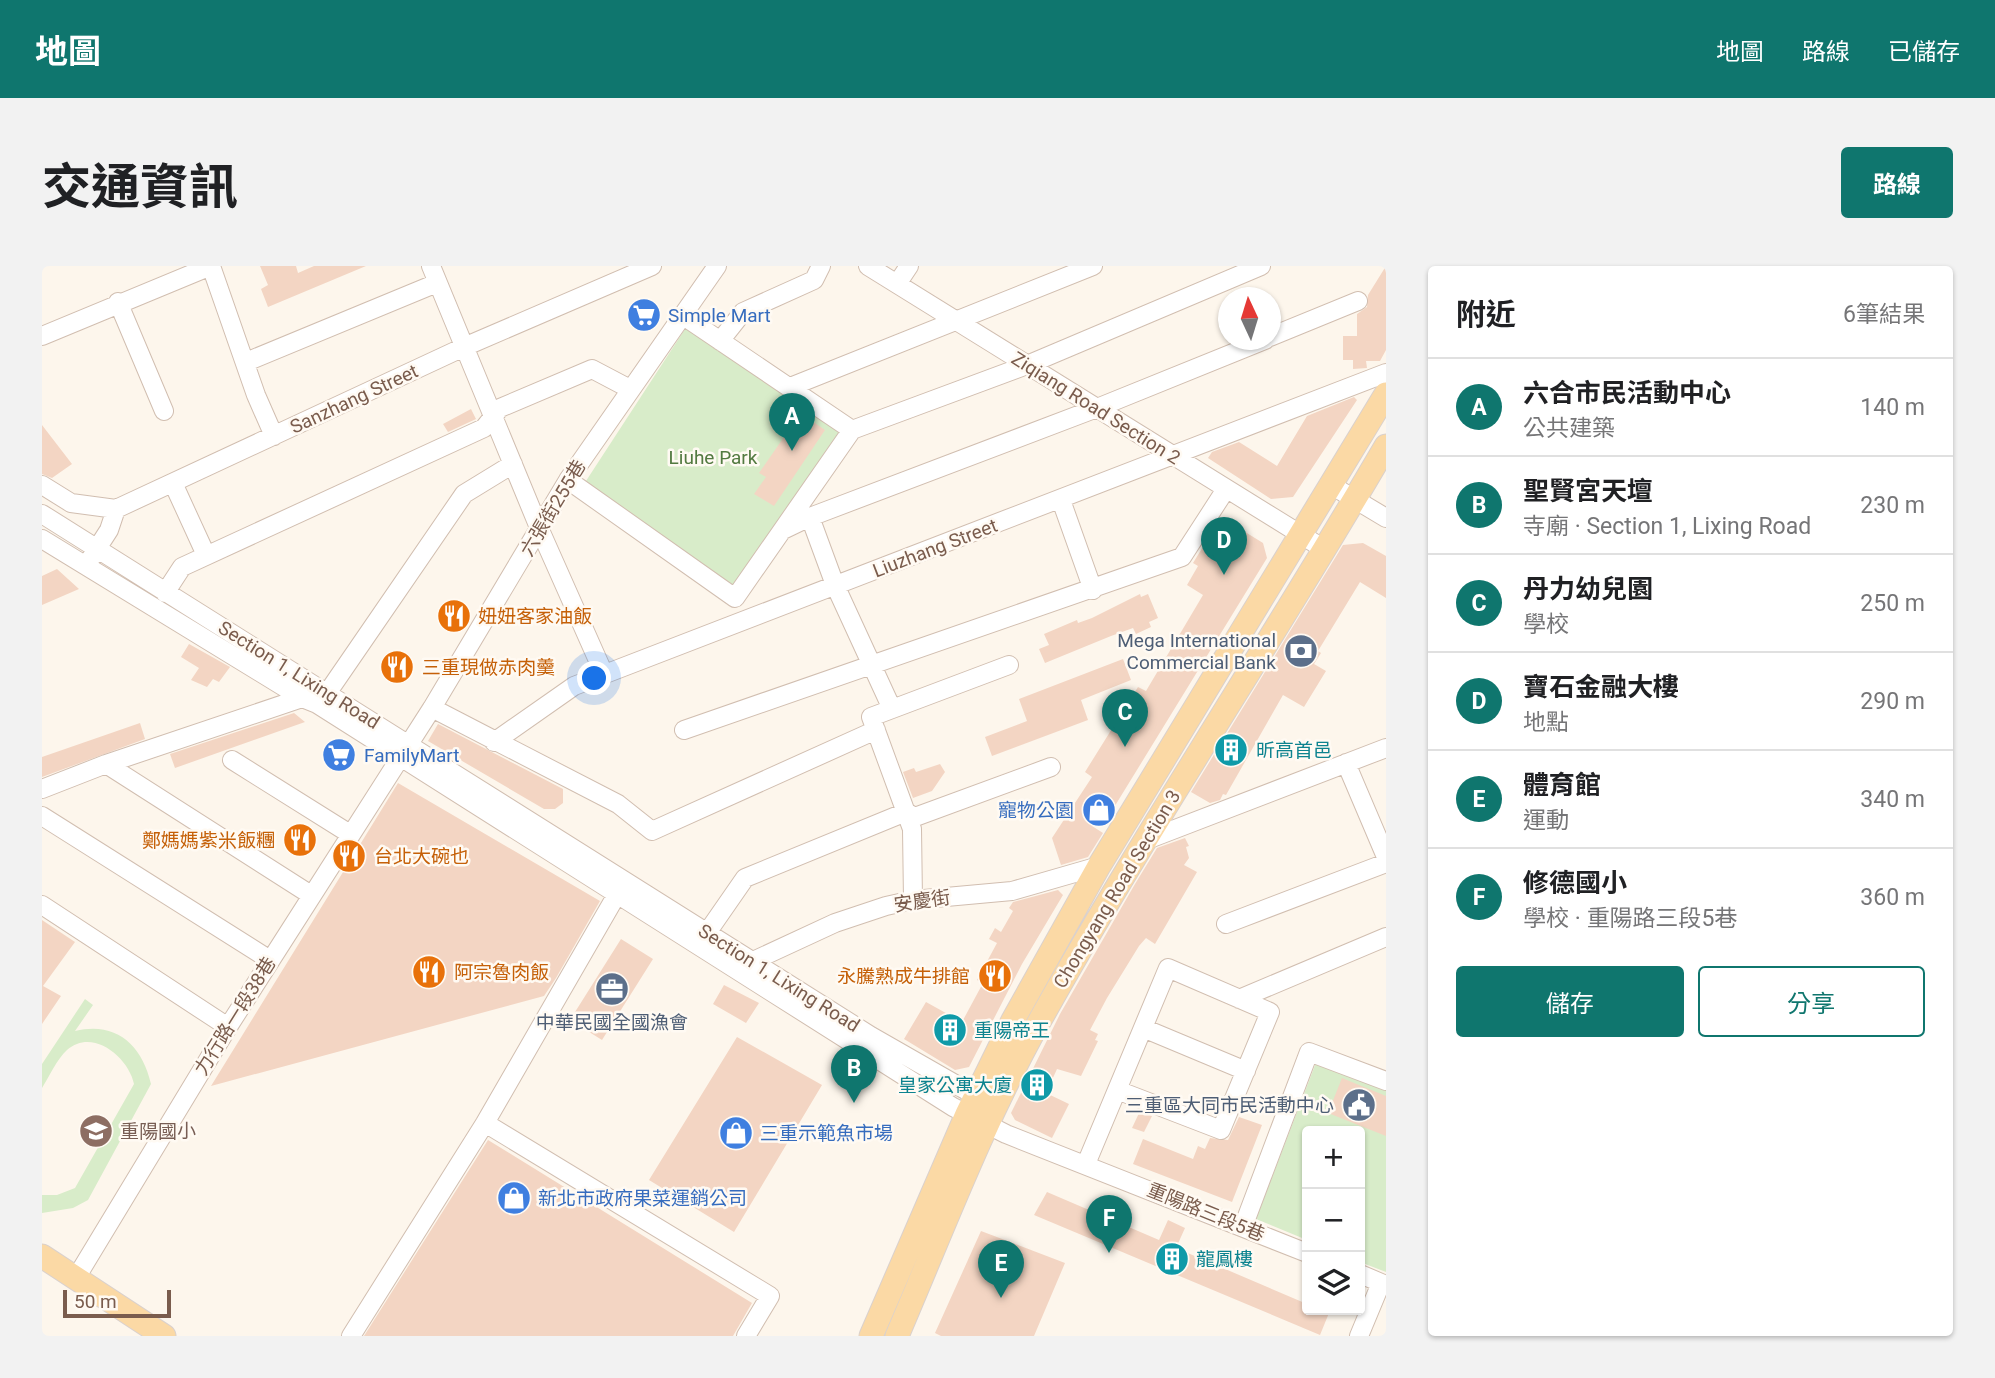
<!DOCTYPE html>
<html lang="zh-TW">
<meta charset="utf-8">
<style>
body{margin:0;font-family:Roboto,"Noto Sans TC",sans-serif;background:#f2f2f2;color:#202124}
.controls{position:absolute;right:21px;bottom:21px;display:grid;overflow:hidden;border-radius:7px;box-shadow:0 2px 5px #0004}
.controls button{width:63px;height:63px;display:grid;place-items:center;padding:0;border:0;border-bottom:2px solid #e0e0e0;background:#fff;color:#202124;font:35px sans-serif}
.compass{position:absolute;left:1176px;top:21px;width:63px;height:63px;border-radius:50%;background:#fff;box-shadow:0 2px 5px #0004;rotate:356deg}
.scale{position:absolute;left:21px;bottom:18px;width:108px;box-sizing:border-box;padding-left:7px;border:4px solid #7a5c4d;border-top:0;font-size:19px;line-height:24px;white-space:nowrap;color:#7a5c4d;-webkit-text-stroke:5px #fffaf3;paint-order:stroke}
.you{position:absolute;left:553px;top:413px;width:24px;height:24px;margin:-18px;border:5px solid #fff;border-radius:50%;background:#1a73e8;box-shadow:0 0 0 10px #1a73e833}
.badge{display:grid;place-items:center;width:46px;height:46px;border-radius:50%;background:#0f766e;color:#fff;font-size:23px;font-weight:700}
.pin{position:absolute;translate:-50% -58px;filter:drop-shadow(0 2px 4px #0008)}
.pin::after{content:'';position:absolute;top:37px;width:24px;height:21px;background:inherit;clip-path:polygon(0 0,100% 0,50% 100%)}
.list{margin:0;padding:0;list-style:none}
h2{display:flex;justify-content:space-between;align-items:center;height:91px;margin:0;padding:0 28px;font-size:30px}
h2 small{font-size:23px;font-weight:400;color:#757577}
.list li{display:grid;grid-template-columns:46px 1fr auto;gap:21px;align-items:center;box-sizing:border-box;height:98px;padding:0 28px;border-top:2px solid #e0e0e0}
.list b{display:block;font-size:26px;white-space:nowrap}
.list p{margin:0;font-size:23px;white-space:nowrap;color:#757577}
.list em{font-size:23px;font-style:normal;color:#757577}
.actions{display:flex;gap:14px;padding:21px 28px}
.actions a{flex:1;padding:16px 0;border:2px solid #0f766e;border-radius:7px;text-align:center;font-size:24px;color:#0f766e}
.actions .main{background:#0f766e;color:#fff}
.icon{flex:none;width:38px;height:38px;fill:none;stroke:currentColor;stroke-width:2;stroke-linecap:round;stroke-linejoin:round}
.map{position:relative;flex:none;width:1344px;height:1070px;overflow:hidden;border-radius:7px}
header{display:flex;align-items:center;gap:42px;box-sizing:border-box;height:98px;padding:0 35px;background:#0f766e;color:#fff}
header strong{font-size:33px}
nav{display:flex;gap:38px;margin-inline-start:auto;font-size:24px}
.intro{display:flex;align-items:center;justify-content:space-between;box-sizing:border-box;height:168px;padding:0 42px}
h1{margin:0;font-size:49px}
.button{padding:18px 32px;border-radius:7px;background:#0f766e;color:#fff;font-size:24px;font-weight:700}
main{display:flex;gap:42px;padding:0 42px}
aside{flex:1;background:#fff;border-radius:7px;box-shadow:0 2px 5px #0004}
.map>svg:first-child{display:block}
.green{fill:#d8ecc9}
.building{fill:#f3d5c3}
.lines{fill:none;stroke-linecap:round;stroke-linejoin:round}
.minor-casing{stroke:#d1beb0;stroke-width:20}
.major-casing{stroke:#dad1cd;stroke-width:25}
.minor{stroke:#fff;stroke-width:18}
.major{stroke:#fbd9a5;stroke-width:23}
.labels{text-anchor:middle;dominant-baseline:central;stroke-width:5;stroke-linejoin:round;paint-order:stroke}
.shop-label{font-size:19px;fill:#366cbe;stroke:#fffaf3;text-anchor:start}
.street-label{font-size:19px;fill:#7a5c4d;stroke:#fffaf3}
.park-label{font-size:19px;fill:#537a41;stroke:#fffaf3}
.food-label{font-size:19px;fill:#c56008;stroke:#fffaf3;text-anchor:start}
.service-label{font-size:19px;fill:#4e5e75;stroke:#fffaf3;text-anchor:end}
.culture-label{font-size:19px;fill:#0d838f;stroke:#fffaf3;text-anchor:start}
.education-label{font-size:19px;fill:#785e54;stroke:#fffaf3;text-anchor:start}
</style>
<header>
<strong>地圖</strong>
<nav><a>地圖</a><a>路線</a><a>已儲存</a></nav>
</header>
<div class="intro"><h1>交通資訊</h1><a class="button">路線</a></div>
<main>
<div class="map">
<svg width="1344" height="1070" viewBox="0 0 1344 1070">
<rect width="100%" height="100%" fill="#fdf6ec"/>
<path class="green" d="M645,60L800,166L695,322L542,218Z
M43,733L51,739L33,765C73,755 100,778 109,818L46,934L31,942L0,947V929H15L33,922L92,818C87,792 51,761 25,784C15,793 7,811 0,822V798Z
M1275,794L1344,822V1006L1318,996V865H1265V974L1214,953Z"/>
<path class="building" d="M218,0H254L256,7L272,0H324L226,41L219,23L226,19Z
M1344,0V84L1338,95H1324L1325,102L1311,103V94H1301V70H1315V48L1325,41L1326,29Z
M1312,131L1315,134L1251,231L1229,233L1166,192L1170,186L1197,176L1235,200L1265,150Z
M429,143L434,153L406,166L401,158Z
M767,153L783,164L732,240L712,228L724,211L717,207L751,158L761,164Z
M0,159L30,198L10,212L0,208Z
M1187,256L1221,277L1225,292L1071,543L1050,560L1061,567L1046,591L1019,599L1010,572L1050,511L1043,506L1096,421L1104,425L1161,329L1145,319L1156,300L1151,297L1164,276L1172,281Z
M1321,277L1344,290V332L1318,316L1276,385L1279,387L1272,398L1284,405L1262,441L1241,429L1184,529L1181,528L1178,534L1168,537L1149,526L1301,279Z
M15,303L37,323L0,339V310Z
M1098,328L1099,331L1106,328L1116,352L1107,356L1109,361L1094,368L1091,362L1069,370L1003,397L997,383L1007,379L1002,368L1035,354L1036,357L1050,352Z
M147,378L188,401L177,416L171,413L165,421L149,414L157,402L139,391Z
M1081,393L1089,414L1039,434L1046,454L950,490L943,471L985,455L977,433Z
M252,447L263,456L133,502L128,488Z
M98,457L103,473L0,511V491Z
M396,458L521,523V537L513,543H502L386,475Z
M898,498L903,506L890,525L871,532L861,506L872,502L874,506Z
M356,517L558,635L514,712L502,730L169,820Z
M1143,572L1147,580L1144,581L1147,592L1142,599L1155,606L1113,678L1104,672L1097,680L1065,732L1048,764L1056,768L1053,774L1056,775L1039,810L1015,803L1004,827L1027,838L1010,872L973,854L969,847L1018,748L1093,618L1115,582Z
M1016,624L1021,629L980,698L927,801L913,804L862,773L884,736L920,756L941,717L935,714L955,677L947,673L953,662L959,666L971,645L967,642L971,636Z
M0,654L33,676L1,720L19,730L0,758Z
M579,673L611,693L560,774L528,754Z
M682,719L717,737L704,757L671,738Z
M695,771L780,819L692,966L607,914Z
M1300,812L1344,830V870L1286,847Z
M1098,845L1110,850L1102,866L1090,862Z
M1197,851L1220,859L1190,936L1091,898L1101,873L1151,893L1156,880L1163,883L1168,872L1186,874Z
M446,874L710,1037L691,1070H322Z
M1005,926L1117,974L1126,954L1143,962L1134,982L1265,1038V1044L1287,1047L1278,1069L992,949Z
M939,965L1023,997L992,1070H899L893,1067Z"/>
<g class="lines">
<g class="minor-casing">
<path id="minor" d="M169,0L214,129L232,170
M389,0L498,264L562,408
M826,0L1282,283
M855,18L867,0
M76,36L122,145
M640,49L810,164
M0,70L169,0
M1228,71L1316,35
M678,75L701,46L772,14L779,0
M204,96L395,17
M748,121L1051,0
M810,164L985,99L1219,0
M526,214L693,332L810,164
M131,217L164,289
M0,219L29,237L74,243
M1289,219L1344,252
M1019,234L1051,324
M0,248L829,770L934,830L938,840
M768,251L793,319L850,443
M741,264L768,251L1055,142L1223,74
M0,273L260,432L275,438L911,841L964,868L1265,987
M49,292L67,264L74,243L422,81L610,0
M123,327L140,301L442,162L458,142L550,103L588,123
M286,426L422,228L471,198
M390,442L576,538L610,565L834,464
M642,464L1140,291L1184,223
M452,476L532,420L1344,107
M190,494L308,568
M1304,497L1344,591
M64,498L269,629
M0,523L64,498L260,432
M0,550L228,694
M1102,575L1344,482
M871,634L870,563L829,451L967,399
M0,639L186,761
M1184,658L1344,597
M660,674L703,612L864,546L873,551L1009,501
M711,695L793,657L844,640L871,634L970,625L1057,600
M1197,733L1344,671
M1101,762L1204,805
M443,857L728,1030L704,1070
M1044,898L1126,702L1228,746L1179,864L1075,824
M1201,961L1267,786L1344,815
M1318,1008L1344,1019
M34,1012L186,761L390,442L526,214L675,0
M309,1070L443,857L574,630
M1317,1070L1339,1017"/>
</g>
<g class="major-casing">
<path id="major" d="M0,990L122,1070
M829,1070L925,848L971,754L1057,600L1344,128
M855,1070C900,965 941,856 997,756C1106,560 1231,374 1344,180"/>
</g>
<use href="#minor" class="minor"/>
<use href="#major" class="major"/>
</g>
<defs>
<g id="supermarket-disc" transform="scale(1.75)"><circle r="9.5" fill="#3f7fe0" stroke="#fffaf3"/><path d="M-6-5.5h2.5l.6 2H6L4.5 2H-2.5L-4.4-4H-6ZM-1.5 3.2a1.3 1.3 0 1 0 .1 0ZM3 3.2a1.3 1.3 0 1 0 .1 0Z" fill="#fff"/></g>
<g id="restaurant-disc" transform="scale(1.75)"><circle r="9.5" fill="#e8710a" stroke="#fffaf3"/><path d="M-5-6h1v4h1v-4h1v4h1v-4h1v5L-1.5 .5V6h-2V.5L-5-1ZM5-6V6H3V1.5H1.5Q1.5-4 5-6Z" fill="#fff"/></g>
<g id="bank-disc" transform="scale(1.75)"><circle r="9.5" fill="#5c6f8a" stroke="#fffaf3"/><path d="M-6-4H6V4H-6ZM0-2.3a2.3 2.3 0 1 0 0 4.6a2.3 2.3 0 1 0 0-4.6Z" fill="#fff"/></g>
<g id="building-disc" transform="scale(1.75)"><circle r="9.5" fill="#0f9aa8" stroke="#fffaf3"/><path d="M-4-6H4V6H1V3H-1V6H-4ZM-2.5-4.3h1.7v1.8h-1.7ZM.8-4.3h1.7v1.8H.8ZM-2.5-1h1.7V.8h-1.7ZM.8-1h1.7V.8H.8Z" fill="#fff"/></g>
<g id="shop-disc" transform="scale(1.75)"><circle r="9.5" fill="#3f7fe0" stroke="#fffaf3"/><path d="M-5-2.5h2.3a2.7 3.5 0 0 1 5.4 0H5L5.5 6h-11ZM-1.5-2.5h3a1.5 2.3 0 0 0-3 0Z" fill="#fff"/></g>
<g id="office-disc" transform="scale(1.75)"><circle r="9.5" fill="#5c6f8a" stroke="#fffaf3"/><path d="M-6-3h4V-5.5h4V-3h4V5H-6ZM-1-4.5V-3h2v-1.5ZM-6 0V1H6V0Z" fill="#fff"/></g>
<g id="civic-disc" transform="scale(1.75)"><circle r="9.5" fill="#5c6f8a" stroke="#fffaf3"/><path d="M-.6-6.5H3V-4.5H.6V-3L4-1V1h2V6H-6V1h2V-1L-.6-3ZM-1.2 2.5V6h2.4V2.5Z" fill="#fff"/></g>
<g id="school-disc" transform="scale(1.75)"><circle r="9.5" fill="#8d6e63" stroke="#fffaf3"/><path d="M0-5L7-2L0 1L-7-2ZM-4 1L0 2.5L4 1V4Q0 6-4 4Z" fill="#fff"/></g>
</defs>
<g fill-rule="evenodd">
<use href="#supermarket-disc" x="602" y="49"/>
<use href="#restaurant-disc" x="412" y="350"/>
<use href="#bank-disc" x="1259" y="385"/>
<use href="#restaurant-disc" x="355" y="401"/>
<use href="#building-disc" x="1189" y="484"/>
<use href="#supermarket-disc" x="297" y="489"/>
<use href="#shop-disc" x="1057" y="544"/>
<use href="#restaurant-disc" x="258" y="574"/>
<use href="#restaurant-disc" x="307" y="590"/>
<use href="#restaurant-disc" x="387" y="706"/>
<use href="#restaurant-disc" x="953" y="710"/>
<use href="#office-disc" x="570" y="723"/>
<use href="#building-disc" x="908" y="764"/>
<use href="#building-disc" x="995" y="819"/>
<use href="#civic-disc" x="1317" y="839"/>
<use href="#school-disc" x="54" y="865"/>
<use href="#shop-disc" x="694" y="867"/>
<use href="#shop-disc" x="472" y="932"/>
<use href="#building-disc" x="1130" y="993"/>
</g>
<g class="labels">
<g class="shop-label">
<text x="626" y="49">Simple Mart</text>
<text x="322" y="489">FamilyMart</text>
<text x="1032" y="544" text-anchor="end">寵物公園</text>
<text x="718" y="867">三重示範魚市場</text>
<text x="496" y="932">新北市政府果菜運銷公司</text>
</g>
<g class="street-label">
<text transform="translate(312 133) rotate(-25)">Sanzhang Street</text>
<text transform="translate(1054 142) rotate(32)">Ziqiang Road Section 2</text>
<text transform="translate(511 242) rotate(-59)">六張街255巷</text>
<text transform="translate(893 282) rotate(-21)">Liuzhang Street</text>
<text transform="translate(257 409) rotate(32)">Section 1, Lixing Road</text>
<text transform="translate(1075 623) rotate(-59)">Chongyang Road Section 3</text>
<text transform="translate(880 635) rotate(-8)">安慶街</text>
<text transform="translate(737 712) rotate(32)">Section 1, Lixing Road</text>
<text transform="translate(193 750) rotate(-58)">力行路一段38巷</text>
<text transform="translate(1164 946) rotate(22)">重陽路三段5巷</text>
</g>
<g class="park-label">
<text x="671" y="191">Liuhe Park</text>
</g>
<g class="food-label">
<text x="436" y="350">妞妞客家油飯</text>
<text x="380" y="401">三重現做赤肉羹</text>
<text x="233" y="574" text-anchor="end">鄭媽媽紫米飯糰</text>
<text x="332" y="590">台北大碗也</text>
<text x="412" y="706">阿宗魯肉飯</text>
<text x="928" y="710" text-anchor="end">永騰熟成牛排館</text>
</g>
<g class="service-label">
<text x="1234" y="374">Mega International<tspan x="1234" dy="22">Commercial Bank</tspan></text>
<text x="570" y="756" text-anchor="middle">中華民國全國漁會</text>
<text x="1292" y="839">三重區大同市民活動中心</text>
</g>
<g class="culture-label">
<text x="1214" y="484">昕高首邑</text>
<text x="932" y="764">重陽帝王</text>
<text x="970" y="819" text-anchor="end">皇家公寓大廈</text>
<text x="1154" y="993">龍鳳樓</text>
</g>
<g class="education-label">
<text x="78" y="865">重陽國小</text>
</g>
</g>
</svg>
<div class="controls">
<button>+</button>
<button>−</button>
<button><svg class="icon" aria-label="layers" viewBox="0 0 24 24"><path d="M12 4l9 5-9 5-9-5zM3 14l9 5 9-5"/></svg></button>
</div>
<svg class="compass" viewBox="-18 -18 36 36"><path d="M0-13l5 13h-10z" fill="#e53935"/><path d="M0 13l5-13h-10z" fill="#757577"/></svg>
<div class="scale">50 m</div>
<div class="you"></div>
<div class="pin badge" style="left:750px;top:185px">A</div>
<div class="pin badge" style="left:812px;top:837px">B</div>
<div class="pin badge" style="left:1083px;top:481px">C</div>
<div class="pin badge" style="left:1182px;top:309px">D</div>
<div class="pin badge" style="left:959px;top:1032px">E</div>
<div class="pin badge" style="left:1067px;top:987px">F</div>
</div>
<aside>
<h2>附近<small>6筆結果</small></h2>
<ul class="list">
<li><span class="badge">A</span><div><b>六合市民活動中心</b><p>公共建築</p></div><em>140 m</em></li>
<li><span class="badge">B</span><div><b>聖賢宮天壇</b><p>寺廟 · Section 1, Lixing Road</p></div><em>230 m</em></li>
<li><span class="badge">C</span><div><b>丹力幼兒園</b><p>學校</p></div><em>250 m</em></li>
<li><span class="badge">D</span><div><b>寶石金融大樓</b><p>地點</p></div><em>290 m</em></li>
<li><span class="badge">E</span><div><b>體育館</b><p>運動</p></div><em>340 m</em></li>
<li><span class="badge">F</span><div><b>修德國小</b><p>學校 · 重陽路三段5巷</p></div><em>360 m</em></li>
</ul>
<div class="actions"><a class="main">儲存</a><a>分享</a></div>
</aside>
</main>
